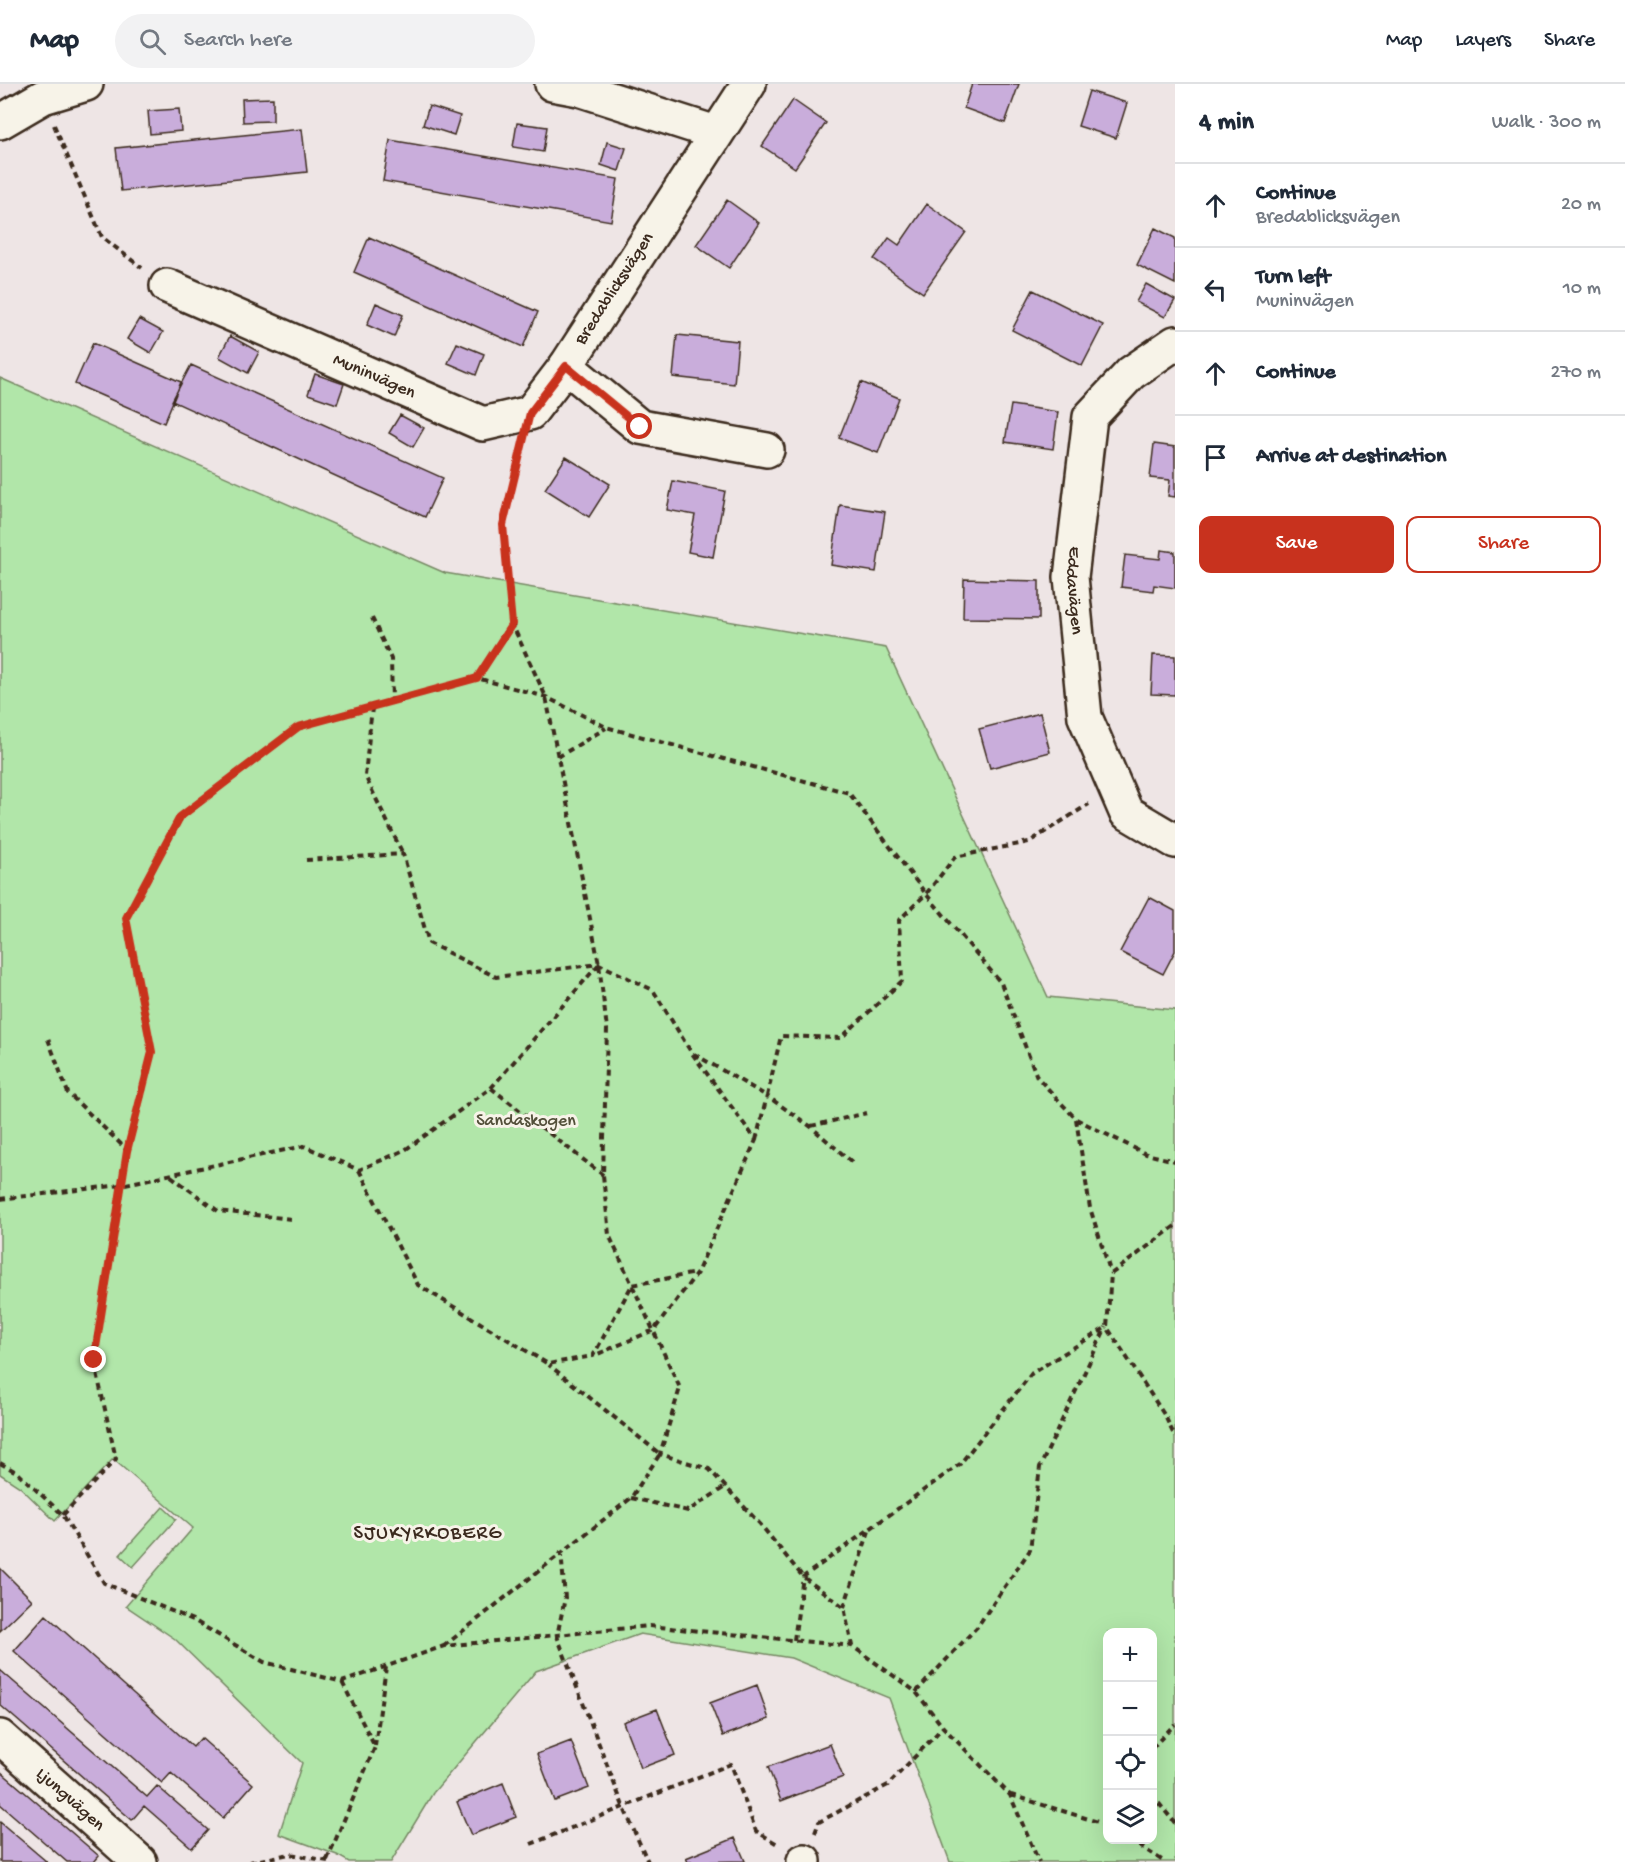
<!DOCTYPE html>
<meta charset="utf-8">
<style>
body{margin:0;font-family:"Gochi Hand",sans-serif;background:#f2f2f3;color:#1f2937}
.controls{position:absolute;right:18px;bottom:18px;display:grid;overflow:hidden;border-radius:12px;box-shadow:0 6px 24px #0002}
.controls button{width:54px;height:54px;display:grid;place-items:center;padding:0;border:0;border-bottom:2px solid #e0e1e3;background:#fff;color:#1f2937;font:30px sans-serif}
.stop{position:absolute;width:18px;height:18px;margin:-14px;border:4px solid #c8321e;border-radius:50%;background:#fff}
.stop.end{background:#c8321e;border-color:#fff;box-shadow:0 2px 6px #0008}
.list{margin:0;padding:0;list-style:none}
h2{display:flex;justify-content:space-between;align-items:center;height:78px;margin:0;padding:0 24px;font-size:26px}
h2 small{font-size:20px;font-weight:400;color:#747a83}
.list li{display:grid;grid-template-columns:39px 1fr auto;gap:18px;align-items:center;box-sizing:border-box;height:84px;padding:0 24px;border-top:2px solid #e0e1e3}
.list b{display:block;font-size:22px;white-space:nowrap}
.list p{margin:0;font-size:20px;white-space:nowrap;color:#747a83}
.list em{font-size:20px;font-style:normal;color:#747a83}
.actions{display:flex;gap:12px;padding:18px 24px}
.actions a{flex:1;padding:14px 0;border:2px solid #c8321e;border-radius:12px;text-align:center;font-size:21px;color:#c8321e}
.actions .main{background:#c8321e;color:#fff}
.icon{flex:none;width:33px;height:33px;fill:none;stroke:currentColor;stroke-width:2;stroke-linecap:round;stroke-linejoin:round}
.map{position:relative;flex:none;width:1175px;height:1778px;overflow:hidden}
header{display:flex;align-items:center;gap:36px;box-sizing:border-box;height:84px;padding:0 30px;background:#fff;border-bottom:2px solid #e0e1e3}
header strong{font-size:28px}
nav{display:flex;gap:33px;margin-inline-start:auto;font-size:21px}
.search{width:420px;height:54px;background:#f2f2f3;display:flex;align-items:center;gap:15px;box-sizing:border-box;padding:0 21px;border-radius:33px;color:#747a83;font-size:22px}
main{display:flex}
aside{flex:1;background:#fff}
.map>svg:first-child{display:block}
.green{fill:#b1e6a9;stroke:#768864;stroke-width:1.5;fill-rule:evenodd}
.building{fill:#c9addb;stroke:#3b2a1e;stroke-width:1.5}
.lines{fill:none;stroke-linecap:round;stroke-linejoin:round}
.street-casing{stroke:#3b2a1e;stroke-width:38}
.path{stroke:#3b2a1e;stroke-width:4;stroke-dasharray:6 4.5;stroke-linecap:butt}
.street{stroke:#f7f3e8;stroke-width:33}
.route{stroke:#c8321e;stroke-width:8}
.labels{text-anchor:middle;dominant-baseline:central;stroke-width:6;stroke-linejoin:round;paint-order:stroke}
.street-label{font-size:18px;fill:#3b2a1e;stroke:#f7f3e8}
.park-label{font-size:18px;fill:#53503a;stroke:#f7f3e8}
.neighbourhood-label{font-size:20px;letter-spacing:1.5px;fill:#3b2a1e;stroke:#f7f3e8}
</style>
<header>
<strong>Map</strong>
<div class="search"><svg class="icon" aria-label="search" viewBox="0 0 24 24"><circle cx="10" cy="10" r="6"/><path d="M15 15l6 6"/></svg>Search here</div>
<nav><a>Map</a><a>Layers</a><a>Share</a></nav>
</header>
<main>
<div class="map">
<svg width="1175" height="1778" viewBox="0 0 1175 1778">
<rect width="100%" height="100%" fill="#eee5e5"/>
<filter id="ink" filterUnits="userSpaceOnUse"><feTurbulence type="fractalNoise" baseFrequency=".0167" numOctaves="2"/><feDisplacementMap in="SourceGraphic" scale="12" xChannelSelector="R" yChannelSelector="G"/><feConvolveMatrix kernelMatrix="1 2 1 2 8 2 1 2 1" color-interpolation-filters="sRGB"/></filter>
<g filter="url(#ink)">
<path class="green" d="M0,294L445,489L886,564L1048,913L1175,926V1778H950L889,1614L791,1574L640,1550L536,1587L433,1709L391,1778H349L337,1771L279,1750L302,1679L175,1555L126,1522L193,1444L113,1375L55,1437L20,1403L0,1390ZM1152,1548V1756H1108V1548Z
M163,1423L176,1435L133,1483L120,1471Z"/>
<path class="building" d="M972,0H1019L1005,39L964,24Z
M1089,7L1127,19L1116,54L1078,42Z
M273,14V37L243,38L242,15Z
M793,16L826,39L795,84L762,62Z
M429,22L460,32L454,51L423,41Z
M179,25L181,47L150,50L148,27Z
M517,39L547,43L543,68L513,63Z
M302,45L307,88L121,107L116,64Z
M390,56L618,95L611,137L383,97Z
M607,58L626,64L619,87L601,81Z
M727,116L759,139L729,184L696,161Z
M927,120L966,148L923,209L874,175L889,154L899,161Z
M1155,144L1175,154V200L1137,181Z
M369,153L538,228L523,263L354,188Z
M1146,200L1175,216L1165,233L1136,218Z
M1033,206L1103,241L1082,282L1012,246Z
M376,219L403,231L394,253L367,241Z
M139,235L163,248L151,269L127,255Z
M677,251L738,257L734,300L673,293Z
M230,252L259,268L248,289L219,273Z
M93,259L181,298L164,339L75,300Z
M457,259L484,270L476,291L448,279Z
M191,281L443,394L425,433L172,317Z
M315,290L344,300L337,320L308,310Z
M861,298L899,314L878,369L839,354Z
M1011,321L1058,328L1053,365L1005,358Z
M400,331L424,344L413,363L389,349Z
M1154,360L1175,363V413L1168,412L1170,396L1150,394Z
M566,373L610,400L589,433L545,405Z
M673,397L725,407L713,473L688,468L695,431L667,426Z
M840,421L885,428L876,488L831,481Z
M1161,466L1175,468V504L1154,501L1153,507L1121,503L1125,471L1160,475Z
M964,495L1039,497V535L963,534Z
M1153,571L1175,572V611L1151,610Z
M1040,629L1050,668L990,684L979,645Z
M1149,813L1175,827V867L1163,890L1120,868Z
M0,1484L32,1516L0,1547Z
M46,1531L193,1663L201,1654L253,1700L223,1734L171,1689L162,1699L14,1567Z
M0,1586L147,1713L157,1702L208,1746L192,1764L144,1722L132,1736L0,1621Z
M757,1601L769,1635L723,1652L710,1619Z
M657,1625L675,1671L641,1684L623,1638Z
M571,1657L589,1704L555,1717L537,1670Z
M830,1660L843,1693L781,1717L768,1683Z
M0,1687L99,1772L94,1778H67L0,1720Z
M503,1699L516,1733L471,1751L457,1718Z
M0,1738L47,1778H0Z
M735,1754L745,1777L688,1778L686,1774Z"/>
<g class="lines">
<g class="street-casing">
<g id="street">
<path d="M552,0L579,5L716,49"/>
<path d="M749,0L566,282L640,343L767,366"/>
<path d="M0,38L43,13L86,0"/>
<path id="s1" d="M167,202L483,340L530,329L566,282"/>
<path id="s2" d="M1175,259L1131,289L1090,333L1071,493L1085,633L1126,728L1175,757"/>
<path id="s3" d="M0,1653L140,1778"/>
<path d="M804,1778V1777"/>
</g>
</g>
<path class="path" d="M54,41L102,153L142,184
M522,362L503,441L512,540L546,613L599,880L607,945L603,1091L609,1151L680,1304L660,1370L709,1385L760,1440L803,1493L844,1523L852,1562
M372,534L391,575L392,617
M477,594L512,540
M372,623L365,692L403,770
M558,673L606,644
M306,776L403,770L429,859L496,893L599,880L653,906L691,968L756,1056L697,1189L654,1246L593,1272
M48,955L68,1009L127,1066
M694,970L767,1012L781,952L841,954L902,897L899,836L926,810L955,773L1029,758L1089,720
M491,1004L603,1091
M1076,1035L1090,1124L1111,1190
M811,1042L867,1029
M756,1056L767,1012L810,1042L853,1079
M359,1086L418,1201L548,1280L593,1272L632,1201L696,1189
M171,1092L218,1127L292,1135
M0,1115L121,1101L304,1062L359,1086L405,1066L491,1004L599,880
M1175,1142L1111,1190L1107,1243L1165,1332L1175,1353
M0,1379L18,1389L63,1431L104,1499L193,1536L264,1578L342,1598L444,1562L649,1542L852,1562L916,1608L943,1643L1010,1711L1039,1778
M631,1414L688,1427L725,1403
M63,1431L116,1375L94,1276L127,1067L152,968L126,834L181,733L298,643L477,594L546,613L606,643L849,709L926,810L1001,899L1037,993L1076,1035L1146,1070L1175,1077
M561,1467L565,1514L557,1552L623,1722L648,1778
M844,1523L869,1447
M794,1556L803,1493L960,1380L1032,1289L1107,1243
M444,1562L631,1414L660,1370L549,1281
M916,1608L977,1543L1030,1466L1040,1383L1106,1243
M375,1662L386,1583
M1152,1664L1175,1640
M1011,1711L1108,1741
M1152,1711L1175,1739
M815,1749L819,1738L888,1701L943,1643
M1130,1756L1165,1778
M531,1760L731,1680L756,1747L779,1761
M327,1776L375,1663L342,1598
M250,1778L290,1770L328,1777"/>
<use href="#street" class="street"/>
</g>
</g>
<g class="lines" filter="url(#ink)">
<path class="route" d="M94,1276L127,1067L152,968L126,834L180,733L298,643L477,594L512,540L503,441L530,329L566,282L640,343"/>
</g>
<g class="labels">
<g class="street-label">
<text transform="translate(615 205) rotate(-57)">Bredablicksvägen</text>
<text stroke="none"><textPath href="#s1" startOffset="226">Muninvägen</textPath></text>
<text stroke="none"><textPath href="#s2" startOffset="288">Eddavägen</textPath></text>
<text stroke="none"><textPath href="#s3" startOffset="94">Ljungvägen</textPath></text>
</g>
<g class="park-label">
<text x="526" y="1037">Sandaskogen</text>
</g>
<g class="neighbourhood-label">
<text x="428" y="1450">SJUKYRKOBERG</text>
</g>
</g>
</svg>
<div class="controls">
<button>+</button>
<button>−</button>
<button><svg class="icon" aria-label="locate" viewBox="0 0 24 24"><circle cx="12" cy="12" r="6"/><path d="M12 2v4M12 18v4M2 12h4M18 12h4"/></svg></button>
<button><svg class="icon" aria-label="layers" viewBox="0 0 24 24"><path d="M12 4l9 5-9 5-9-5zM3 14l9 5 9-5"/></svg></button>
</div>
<div class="stop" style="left:640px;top:343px"></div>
<div class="stop end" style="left:94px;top:1276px"></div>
</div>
<aside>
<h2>4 min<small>Walk · 300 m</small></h2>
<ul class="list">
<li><svg class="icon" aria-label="ahead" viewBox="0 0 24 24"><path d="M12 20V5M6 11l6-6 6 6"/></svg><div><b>Continue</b><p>Bredablicksvägen</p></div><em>20 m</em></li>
<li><svg class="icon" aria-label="left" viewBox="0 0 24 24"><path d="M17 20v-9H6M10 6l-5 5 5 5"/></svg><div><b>Turn left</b><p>Muninvägen</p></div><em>10 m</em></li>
<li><svg class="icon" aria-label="ahead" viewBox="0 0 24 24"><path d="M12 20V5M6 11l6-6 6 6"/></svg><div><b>Continue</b></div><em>270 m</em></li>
<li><svg class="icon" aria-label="arrive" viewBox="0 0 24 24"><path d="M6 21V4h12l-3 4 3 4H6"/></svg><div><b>Arrive at destination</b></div></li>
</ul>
<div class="actions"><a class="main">Save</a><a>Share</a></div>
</aside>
</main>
